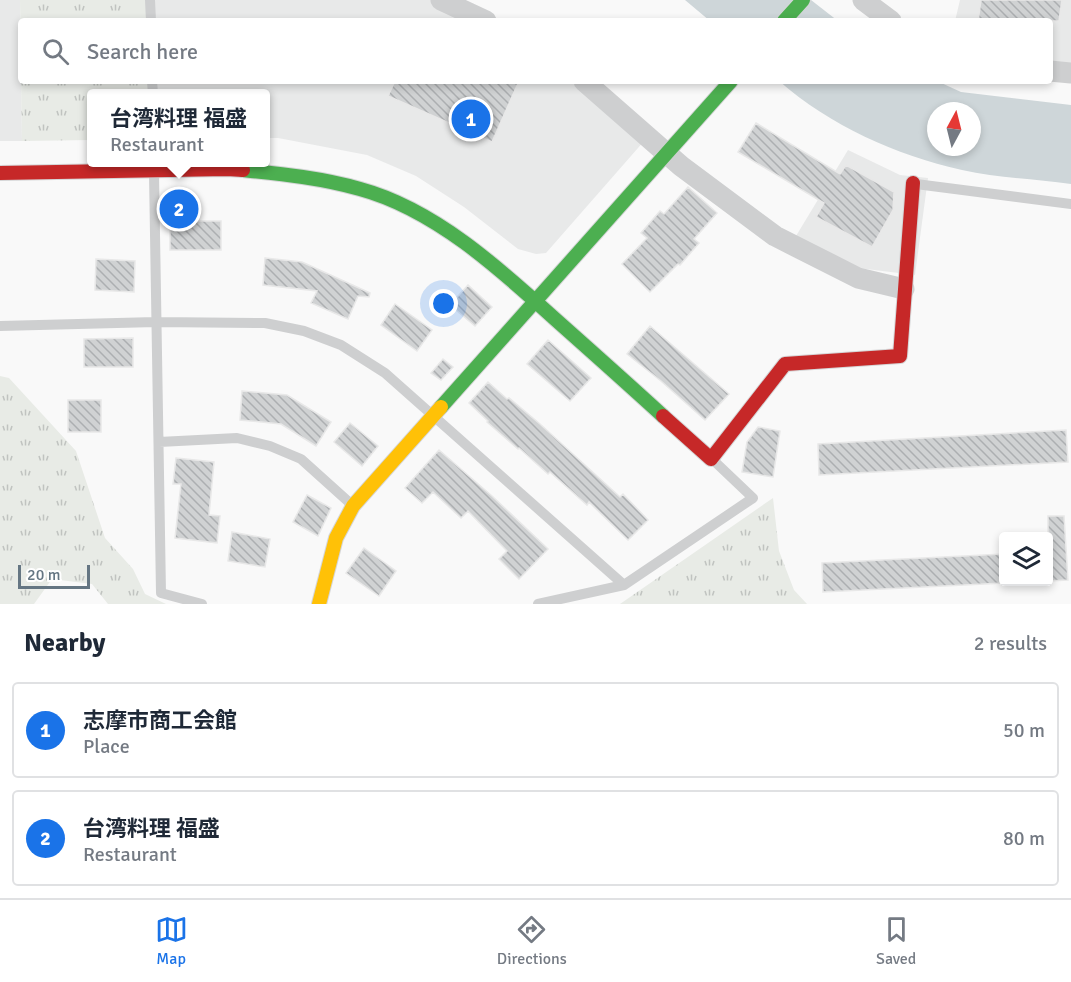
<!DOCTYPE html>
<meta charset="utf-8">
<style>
body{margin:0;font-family:Signika,"Noto Sans JP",sans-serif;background:#f6f6f7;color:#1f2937}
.controls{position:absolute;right:18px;bottom:18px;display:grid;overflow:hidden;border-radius:6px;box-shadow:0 3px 9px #0003}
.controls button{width:54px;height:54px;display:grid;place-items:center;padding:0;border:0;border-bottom:2px solid #e0e1e3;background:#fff;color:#1f2937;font:30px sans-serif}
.compass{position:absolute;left:927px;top:102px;width:54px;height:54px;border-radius:50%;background:#fff;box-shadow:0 3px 9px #0003;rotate:7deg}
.scale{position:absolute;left:18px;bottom:15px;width:72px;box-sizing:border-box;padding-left:6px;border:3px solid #657683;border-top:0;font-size:16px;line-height:21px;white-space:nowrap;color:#657683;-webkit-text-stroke:4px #fff;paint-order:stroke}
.you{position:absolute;left:444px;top:304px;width:21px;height:21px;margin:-15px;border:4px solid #fff;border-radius:50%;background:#1a73e8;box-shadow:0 0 0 9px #1a73e833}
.badge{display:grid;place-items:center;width:39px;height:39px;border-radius:50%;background:#1a73e8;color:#fff;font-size:20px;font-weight:700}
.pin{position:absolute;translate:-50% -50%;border:3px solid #fff;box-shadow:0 2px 6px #0006}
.popup{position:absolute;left:87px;top:89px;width:183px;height:78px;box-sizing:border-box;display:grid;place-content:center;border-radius:6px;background:#fff;filter:drop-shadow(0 2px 4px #0005);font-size:20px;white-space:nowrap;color:#747a83}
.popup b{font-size:22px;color:#1f2937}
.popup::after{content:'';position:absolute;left:50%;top:100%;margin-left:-12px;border:12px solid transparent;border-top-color:#fff}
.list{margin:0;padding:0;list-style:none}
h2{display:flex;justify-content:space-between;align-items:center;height:78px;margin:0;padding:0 24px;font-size:26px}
h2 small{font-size:20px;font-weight:400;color:#747a83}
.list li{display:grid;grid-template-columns:39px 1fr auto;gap:18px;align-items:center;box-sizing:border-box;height:96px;margin:0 12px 12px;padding:0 12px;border:2px solid #e0e1e3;border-radius:6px}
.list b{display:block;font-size:22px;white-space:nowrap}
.list p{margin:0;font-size:20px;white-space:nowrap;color:#747a83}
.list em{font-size:20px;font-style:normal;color:#747a83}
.icon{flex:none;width:33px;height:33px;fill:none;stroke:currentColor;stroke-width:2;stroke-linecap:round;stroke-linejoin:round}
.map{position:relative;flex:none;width:1071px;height:604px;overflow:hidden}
.search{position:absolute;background:#fff;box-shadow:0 3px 9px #0003;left:18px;right:18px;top:18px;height:66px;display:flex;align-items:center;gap:15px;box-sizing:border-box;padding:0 21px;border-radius:6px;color:#747a83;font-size:22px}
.sheet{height:294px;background:#fff}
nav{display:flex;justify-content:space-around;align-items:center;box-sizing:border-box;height:84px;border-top:2px solid #e0e1e3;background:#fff;font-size:16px;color:#747a83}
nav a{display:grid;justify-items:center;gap:3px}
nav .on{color:#1a73e8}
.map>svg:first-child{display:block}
.built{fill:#e8e9e9}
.grass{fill:url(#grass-tufts)}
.water{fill:#ced6d9;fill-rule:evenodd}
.building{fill:url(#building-back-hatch);stroke:#e8e8e8;stroke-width:1.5}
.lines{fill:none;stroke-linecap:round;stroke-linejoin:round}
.fast-casing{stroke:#d5d6d7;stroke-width:16}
.slow-casing{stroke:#d5d6d7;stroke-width:16}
.jam-casing{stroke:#d5d6d7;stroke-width:16}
.lane{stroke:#cecfd0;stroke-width:10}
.street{stroke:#cecfd0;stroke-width:21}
.fast{stroke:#4caf50;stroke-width:14}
.slow{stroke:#ffc107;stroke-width:14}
.jam{stroke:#c62828;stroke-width:14}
</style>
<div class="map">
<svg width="1071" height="604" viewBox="0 0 1071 604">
<defs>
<pattern id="grass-tufts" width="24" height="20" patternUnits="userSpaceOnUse" patternTransform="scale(1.5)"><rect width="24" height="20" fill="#e8ebe6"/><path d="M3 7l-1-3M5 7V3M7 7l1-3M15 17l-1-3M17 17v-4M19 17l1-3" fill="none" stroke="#c0c3c0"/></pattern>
<pattern id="building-back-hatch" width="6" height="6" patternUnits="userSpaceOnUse" patternTransform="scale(1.5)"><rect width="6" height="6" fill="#d0d2d3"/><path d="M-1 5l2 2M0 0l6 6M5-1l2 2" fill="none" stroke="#acafb1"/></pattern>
</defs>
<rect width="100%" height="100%" fill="#f9f9f9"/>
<path class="built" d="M0,0H20L22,141H0Z
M147,0H436L485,21H147Z
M960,0H1071V64L1050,62V21H955Z
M149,81H584L645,140L546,253L536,254L518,249L464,207L416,176L367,155L278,138H266V94L149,93Z
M848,150L900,175L928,178L915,275L858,268L796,236Z"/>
<path class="grass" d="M20,0H147V21H21V65Z
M21,81H149V93L92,94V140L22,141Z
M0,376L9,378L76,451L105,538L133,569L145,594L166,604H108L92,584L52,579L34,604H0Z
M773,498L779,551L794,590L807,604H620Z"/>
<path class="water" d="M685,0H811L838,21H710Z
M779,81H937L961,92L1071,105V184C1035,179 997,178 962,170C895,155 831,126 779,81ZM936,111H972V147H936Z"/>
<path class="building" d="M981,0H1062L1059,21H978Z
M395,81H519L492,142L388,96Z
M756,123L840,174L846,165L894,192L893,210L872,247L816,217L824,203L738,152Z
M688,187L717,213L694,239L699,243L680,265L678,264L650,292L622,264L647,238L641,233L660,211L664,214Z
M170,202H192V221H221V250H170Z
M265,258L302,262L370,293L369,297L358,296L348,319L311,303L317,291L263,285Z
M96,259L135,261L134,292L95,290Z
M468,285L492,307L475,326L450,305Z
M395,304L432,330L417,351L381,325Z
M650,326L729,394L705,420L661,381L627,354Z
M133,338V367H84V339Z
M548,340L591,378L570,401L527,364Z
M443,359L453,367L441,380L431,373Z
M488,382L507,399L509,398L540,424L620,497L623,494L648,520L628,540L589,502L587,505L550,472L548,474L519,448L518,449L487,422L488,421L469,403Z
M242,391L287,395L331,422L316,446L281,424L240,420Z
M68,400H101V432H68Z
M350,423L378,446L362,466L334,442Z
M758,427L780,431L773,477L742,472L747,442Z
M1066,430L1068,462L819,475L818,444Z
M439,450L492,496L548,549L519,579L499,559L507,551L468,511L461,518L433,492L422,503L405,488Z
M176,458L214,462L209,515L220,516L217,543L175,538L181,484H173Z
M307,495L331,508L318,536L293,522Z
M1048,516H1064L1068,580L1048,581Z
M232,532L270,539L265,567L228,561Z
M364,548L396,571L379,596L346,573Z
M1004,554V583L823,592L822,563Z"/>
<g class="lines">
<g class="fast-casing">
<path id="fast" d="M784,21L803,0
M243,170C282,174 322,178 360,189C434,209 499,268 555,319C591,351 627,383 663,416
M441,407L731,81"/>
</g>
<g class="slow-casing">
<path id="slow" d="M319,604L336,538L353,506L441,407"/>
</g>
<g class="jam-casing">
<path id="jam" d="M0,173L227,169L243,170
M663,416L711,459L785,364L900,356L913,183"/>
</g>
<path class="lane" d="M150,0L151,21
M152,81L153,94
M154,174L161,593L202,604
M916,184L1071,204
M0,326L156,322L265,323L304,331L341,345L385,373L624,585
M159,442L237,438L270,446L301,459L351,504
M538,604L624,585L753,498L712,459"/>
<path class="street" d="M441,0L486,21
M863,0L891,21
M1050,71L1071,73
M584,81L681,166L775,236L858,278L904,289"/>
<use href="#fast" class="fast"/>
<use href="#slow" class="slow"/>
<use href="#jam" class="jam"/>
</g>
</svg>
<div class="controls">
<button><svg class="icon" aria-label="layers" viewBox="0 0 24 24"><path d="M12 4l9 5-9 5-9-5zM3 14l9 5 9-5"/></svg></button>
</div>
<svg class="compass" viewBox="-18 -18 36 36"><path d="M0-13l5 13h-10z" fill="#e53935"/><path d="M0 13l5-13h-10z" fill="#747a83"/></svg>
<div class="scale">20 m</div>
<div class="you"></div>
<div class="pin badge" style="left:471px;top:119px">1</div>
<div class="pin badge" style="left:179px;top:209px">2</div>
<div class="popup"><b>台湾料理 福盛</b>Restaurant</div>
<div class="search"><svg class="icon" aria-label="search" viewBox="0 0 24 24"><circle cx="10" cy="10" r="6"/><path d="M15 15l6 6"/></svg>Search here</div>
</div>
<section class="sheet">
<h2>Nearby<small>2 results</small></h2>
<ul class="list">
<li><span class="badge">1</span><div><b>志摩市商工会館</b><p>Place</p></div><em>50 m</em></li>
<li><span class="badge">2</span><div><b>台湾料理 福盛</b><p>Restaurant</p></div><em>80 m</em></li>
</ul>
</section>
<nav>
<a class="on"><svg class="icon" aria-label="map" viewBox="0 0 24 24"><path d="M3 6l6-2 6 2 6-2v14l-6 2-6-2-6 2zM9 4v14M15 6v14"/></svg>Map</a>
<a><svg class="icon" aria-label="directions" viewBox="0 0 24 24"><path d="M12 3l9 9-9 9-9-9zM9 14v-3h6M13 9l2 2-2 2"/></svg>Directions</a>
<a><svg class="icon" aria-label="saved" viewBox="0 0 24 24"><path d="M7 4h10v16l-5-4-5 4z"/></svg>Saved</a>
</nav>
